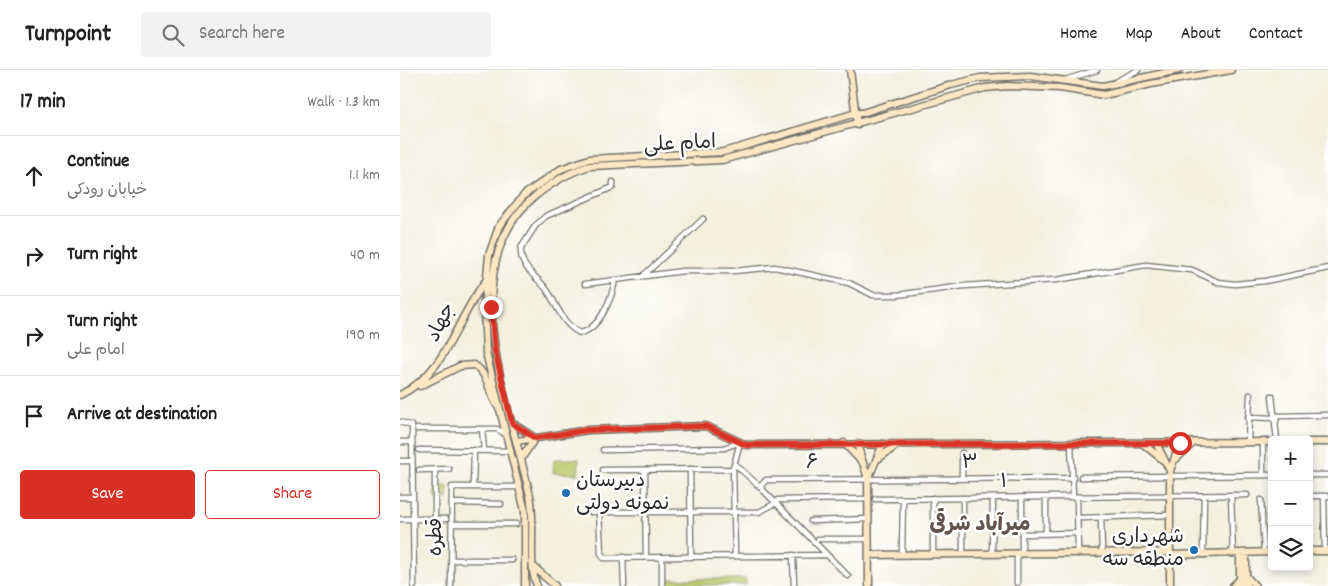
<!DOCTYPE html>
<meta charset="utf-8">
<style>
body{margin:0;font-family:Dekko,"Playpen Sans Arabic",sans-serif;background:#f2f2f2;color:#222}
.controls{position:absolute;right:15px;bottom:15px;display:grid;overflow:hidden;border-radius:5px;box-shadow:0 2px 8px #0003}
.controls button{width:45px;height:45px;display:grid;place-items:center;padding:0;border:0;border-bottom:1px solid #e0e0e0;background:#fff;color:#222;font:25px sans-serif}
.stop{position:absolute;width:15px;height:15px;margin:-11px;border:4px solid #d93025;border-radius:50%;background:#fff}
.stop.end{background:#d93025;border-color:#fff;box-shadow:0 1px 5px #0008}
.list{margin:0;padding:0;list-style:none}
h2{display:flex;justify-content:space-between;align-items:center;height:65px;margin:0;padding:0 20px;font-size:21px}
h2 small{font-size:16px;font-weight:400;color:#767676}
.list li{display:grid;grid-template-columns:32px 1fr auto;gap:15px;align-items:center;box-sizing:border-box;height:80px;padding:0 20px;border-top:1px solid #e0e0e0}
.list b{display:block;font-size:19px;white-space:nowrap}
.list p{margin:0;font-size:16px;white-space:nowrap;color:#767676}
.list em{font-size:16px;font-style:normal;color:#767676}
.actions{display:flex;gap:10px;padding:15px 20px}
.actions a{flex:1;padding:11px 0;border:1px solid #d93025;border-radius:5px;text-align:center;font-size:18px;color:#d93025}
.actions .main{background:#d93025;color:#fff}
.icon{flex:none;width:28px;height:28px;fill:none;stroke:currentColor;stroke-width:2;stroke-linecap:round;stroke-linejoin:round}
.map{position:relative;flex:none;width:928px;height:516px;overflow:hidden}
header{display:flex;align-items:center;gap:30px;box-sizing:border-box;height:70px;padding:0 25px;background:#fff;border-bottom:1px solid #e0e0e0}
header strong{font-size:24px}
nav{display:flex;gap:28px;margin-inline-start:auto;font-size:18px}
.search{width:350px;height:45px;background:#f2f2f2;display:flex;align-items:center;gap:12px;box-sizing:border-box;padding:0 18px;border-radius:5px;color:#767676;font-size:19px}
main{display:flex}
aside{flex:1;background:#fff}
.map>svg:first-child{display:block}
.green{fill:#bbca6c;stroke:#737a4c}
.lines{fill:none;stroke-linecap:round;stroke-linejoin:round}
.minor-casing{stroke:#71706a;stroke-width:7}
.secondary-casing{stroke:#71706a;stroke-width:9}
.minor{stroke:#fff;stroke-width:4.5}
.secondary{stroke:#fbe7c3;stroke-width:6}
.route{stroke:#d93025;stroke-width:6}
.poi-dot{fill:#1f6fb2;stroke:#fff;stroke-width:2}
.labels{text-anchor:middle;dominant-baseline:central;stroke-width:5;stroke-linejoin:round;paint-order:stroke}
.street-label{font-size:20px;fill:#2b2b2b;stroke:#fff}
.poi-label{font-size:20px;fill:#2b2b2b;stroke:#fff;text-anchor:start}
.neighbourhood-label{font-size:21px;font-weight:bold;fill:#65544d;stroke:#fff}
</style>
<header>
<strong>Turnpoint</strong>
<div class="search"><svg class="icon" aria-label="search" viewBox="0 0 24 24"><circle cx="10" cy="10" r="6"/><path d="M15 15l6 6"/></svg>Search here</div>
<nav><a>Home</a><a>Map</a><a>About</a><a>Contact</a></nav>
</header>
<main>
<aside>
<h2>17 min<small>Walk · 1.3 km</small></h2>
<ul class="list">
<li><svg class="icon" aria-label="ahead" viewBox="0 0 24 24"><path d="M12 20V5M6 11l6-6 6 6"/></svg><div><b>Continue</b><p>خیابان رودکی</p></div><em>1.1 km</em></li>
<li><svg class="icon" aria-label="right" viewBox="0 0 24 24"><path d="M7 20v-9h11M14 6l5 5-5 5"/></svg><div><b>Turn right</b></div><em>40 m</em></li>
<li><svg class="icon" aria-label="right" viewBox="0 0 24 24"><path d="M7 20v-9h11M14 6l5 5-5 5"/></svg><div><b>Turn right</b><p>امام علی</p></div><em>190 m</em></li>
<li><svg class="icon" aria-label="arrive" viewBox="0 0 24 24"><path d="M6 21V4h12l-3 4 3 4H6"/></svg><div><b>Arrive at destination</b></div></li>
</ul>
<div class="actions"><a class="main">Save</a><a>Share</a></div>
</aside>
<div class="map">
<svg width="928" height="516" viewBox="0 0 928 516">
<rect width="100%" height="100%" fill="#fff"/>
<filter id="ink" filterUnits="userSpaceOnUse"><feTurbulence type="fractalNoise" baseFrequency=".02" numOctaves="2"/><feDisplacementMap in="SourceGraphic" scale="10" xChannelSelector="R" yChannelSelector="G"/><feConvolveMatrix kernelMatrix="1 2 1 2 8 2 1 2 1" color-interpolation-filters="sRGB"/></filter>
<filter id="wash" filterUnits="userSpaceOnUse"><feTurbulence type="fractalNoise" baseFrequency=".0096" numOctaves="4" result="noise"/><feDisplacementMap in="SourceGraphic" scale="20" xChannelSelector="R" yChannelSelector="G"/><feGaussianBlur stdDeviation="1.12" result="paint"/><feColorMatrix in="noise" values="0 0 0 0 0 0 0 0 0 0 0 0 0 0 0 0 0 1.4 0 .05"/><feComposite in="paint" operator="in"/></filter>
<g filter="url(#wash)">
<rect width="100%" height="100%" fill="#f3f0de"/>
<path class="green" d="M154,389H179L178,404L153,403Z
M36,416H48V429H35Z
M267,509H346V515H267Z"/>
</g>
<g filter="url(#ink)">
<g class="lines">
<g class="minor-casing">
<path id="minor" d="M665,10L697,0
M715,12L738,0
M244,205L303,149
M215,210L283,201H334L375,197L449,213L473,225H497L564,216L656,210L746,195L792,200L818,212L835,214L865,211L928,198
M185,214L215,210C212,228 200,259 180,263C162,255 158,236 147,220C137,206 119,198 121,178L136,155L146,146L213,117V112
M872,326L877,370
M848,347L874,348
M0,352L12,356L14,516
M875,356L877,346L928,345
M17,359H97L107,365
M82,359L84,380
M0,372H12
M848,372L850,325
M671,373L673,427
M863,373V405
M19,380L111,381
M203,380L324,378L340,372L333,399L335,486
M0,391H12
M336,395L360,417L448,506
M290,399L291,486
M19,400L49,399
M203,400L333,399
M245,400L246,487
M909,405H928
M681,407L872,405
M562,409V383
M73,417L74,380
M360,417L366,410L673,408
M831,425L833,484
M909,426H928
M924,426L925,481
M0,427H13
M677,427L678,484
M533,428V484
M622,428V484
M646,428V464
M475,429L847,425
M378,430L468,429
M861,430L864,482
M52,433L101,434
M191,442H359L376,433
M199,442L201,483L204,488L426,485
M681,448L769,445
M701,448L702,483
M0,449H46
M35,449V400
M411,451L469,449
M52,454H116
M625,464L677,463
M418,469H469
M502,484L503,429
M563,484V428
M592,484L593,428
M393,485L394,516
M803,485L804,426
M223,487L224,516
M51,490H112
M617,513V484
M51,516L52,417H120
M262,516V487"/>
</g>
<g class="secondary-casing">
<path id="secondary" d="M450,0L457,55
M20,316L60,296L74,295C90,305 87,322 99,338
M0,325C47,302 55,251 85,212
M112,353L135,368L121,389
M117,371L188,360L306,356L346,375L872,372
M909,372H928
M444,373L460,390
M742,373L763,390
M756,373L770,401
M457,374L468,409L469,516
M479,388L497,375
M776,389L793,373
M468,409L483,374
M909,481H928
M469,485L770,482
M770,485L872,482
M133,496L155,516
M846,506L855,516
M125,516V441L86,283L84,237L89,185L99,156L124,125L161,99L189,89L323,82L341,77L456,43H462L551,15L580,8L630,6L703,16L779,0
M137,516C127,494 136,452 130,426C111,338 51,197 134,127C151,113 168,102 190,96L322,90L585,18L607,16L660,18L704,25L751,14L831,0
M770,516V401L780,373
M833,516L840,509
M840,516V484
M846,516V484"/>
</g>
<use href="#minor" class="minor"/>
<use href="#secondary" class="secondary"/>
</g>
</g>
<g class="lines" filter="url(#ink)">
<path class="route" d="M91,237L95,280L112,353L135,368L188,360L306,356L346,375L780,373"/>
</g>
<g class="poi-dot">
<circle cx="166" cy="423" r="5"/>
<circle cx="794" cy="480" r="5"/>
</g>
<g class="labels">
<g class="street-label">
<text transform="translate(280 75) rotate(-3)">امام علی</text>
<text transform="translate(42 253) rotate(-64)">جهاد</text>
<text x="412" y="394">۶</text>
<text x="570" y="394">۳</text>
<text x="604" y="413">۱</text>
<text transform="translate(37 467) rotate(-90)">قطره</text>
</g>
<g class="poi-label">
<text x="176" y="412">دبیرستان<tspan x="176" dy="23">نمونه دولتی</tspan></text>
<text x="784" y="468" text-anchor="end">شهرداری<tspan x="784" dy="23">منطقه سه</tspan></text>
</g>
<g class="neighbourhood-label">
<text x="580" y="456">میرآباد شرقی</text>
</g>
</g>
</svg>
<div class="controls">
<button>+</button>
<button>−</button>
<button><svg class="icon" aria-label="layers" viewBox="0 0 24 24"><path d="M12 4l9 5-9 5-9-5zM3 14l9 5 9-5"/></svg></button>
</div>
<div class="stop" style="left:780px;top:373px"></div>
<div class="stop end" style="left:91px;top:237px"></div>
</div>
</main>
